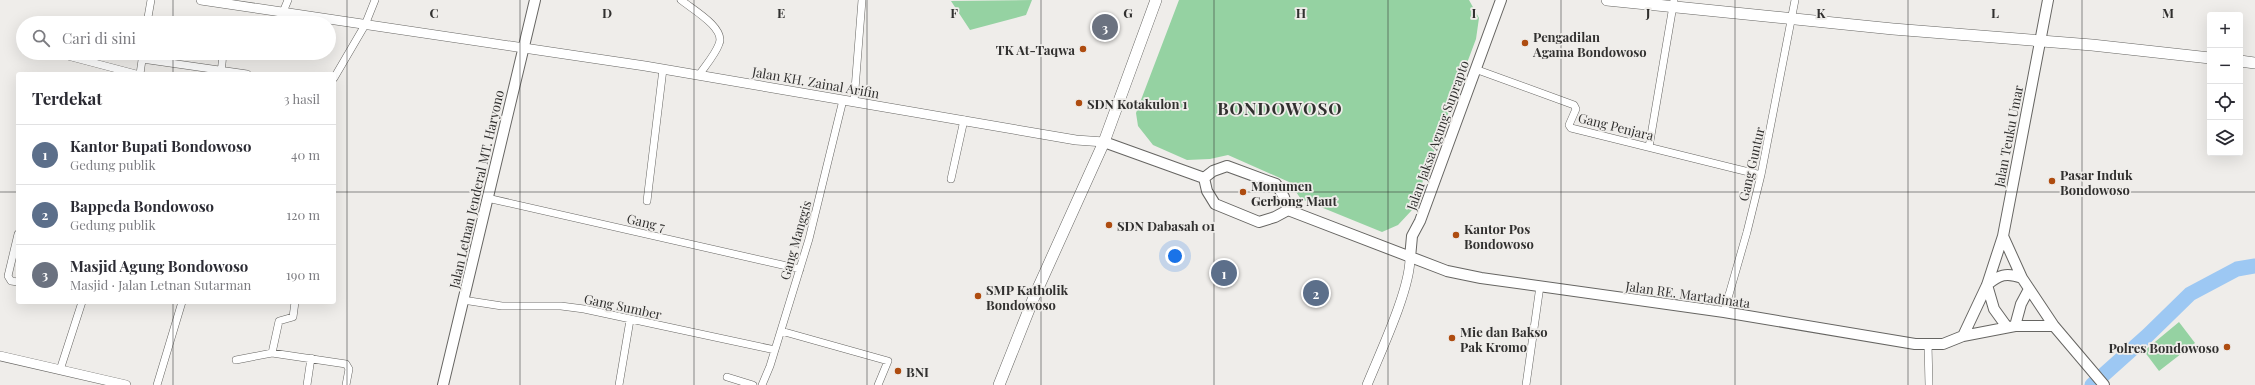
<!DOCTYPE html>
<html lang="id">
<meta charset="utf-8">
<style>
body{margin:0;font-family:"Playfair Display",serif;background:#f7f7f7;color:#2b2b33}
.controls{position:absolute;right:12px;top:12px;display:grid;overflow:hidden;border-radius:4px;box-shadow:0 4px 16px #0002}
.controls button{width:36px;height:36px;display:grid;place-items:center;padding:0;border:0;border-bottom:1px solid #e1e1e2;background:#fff;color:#2b2b33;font:20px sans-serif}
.you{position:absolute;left:1175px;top:256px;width:14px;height:14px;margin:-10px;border:3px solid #fff;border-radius:50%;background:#1a73e8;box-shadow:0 0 0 6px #1a73e833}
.badge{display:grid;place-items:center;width:26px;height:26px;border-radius:50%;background:#ae4c10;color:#fff;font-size:13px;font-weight:700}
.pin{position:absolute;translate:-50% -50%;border:2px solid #fff;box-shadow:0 1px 4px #0006}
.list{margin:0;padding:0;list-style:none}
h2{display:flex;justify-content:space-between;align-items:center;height:52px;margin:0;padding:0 16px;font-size:17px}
h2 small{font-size:13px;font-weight:400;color:#7c7c81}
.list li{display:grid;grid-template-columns:26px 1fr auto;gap:12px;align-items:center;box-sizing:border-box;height:60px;padding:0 16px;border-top:1px solid #e1e1e2}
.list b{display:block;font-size:15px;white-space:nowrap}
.list p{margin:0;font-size:13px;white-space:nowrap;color:#7c7c81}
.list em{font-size:13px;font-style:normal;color:#7c7c81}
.icon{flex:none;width:22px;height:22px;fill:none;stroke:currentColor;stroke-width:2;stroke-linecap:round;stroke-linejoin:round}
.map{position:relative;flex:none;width:2255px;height:385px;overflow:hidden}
.search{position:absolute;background:#fff;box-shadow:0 4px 16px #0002;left:16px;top:16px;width:320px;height:44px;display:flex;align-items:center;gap:10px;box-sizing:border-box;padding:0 14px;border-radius:22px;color:#7c7c81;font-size:15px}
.panel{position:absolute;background:#fff;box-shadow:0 4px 16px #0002;left:16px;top:72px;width:320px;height:232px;border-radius:4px}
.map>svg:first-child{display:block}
.green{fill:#95d2a2}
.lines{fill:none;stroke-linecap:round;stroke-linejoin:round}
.river{stroke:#9dc8f3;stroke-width:15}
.minor-casing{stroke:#666562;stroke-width:8}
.tertiary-casing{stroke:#666562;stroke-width:10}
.secondary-casing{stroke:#666562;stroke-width:12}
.primary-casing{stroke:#666562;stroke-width:12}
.minor{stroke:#fff;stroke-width:7}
.tertiary{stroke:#fff;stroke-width:9}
.secondary{stroke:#fff;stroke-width:10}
.primary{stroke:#fff;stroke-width:11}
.grid{fill:none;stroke:#31302f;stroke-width:1;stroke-opacity:0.55}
.poi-dot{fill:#ae4c10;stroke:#efedea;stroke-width:1.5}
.labels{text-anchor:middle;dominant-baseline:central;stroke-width:3.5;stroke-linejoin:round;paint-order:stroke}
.poi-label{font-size:13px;font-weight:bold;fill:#31302f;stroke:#efedea;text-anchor:start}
.street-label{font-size:13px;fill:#31302f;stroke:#efedea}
.district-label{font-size:17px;font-weight:bold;letter-spacing:1px;fill:#31302f;stroke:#efedea}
.grid-label{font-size:13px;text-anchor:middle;font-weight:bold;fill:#31302f;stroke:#efedea;stroke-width:3.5;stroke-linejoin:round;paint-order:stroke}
</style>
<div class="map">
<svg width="2255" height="385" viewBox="0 0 2255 385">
<rect width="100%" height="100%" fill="#efedea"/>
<path class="green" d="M1032,0L1026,15L970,30L951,1Z
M1179,0H1469L1479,18L1476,39L1412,210L1398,225L1382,232L1301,199L1289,182L1228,155L1210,159L1187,160L1153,145L1138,126L1136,113Z
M2179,322L2195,343L2159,371L2144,351Z"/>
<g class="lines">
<path class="river" d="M2092,385L2148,335L2190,294L2237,269L2255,266"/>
<g class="minor-casing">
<path id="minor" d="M681,0C692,9 726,28 719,44C715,55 705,66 699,75
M283,12L288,0
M147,23L151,0
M288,23L291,13
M60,54L136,74
M142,59L247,74
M1475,69L1574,105L1576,109L1569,125L1571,128L1761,175
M140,74L143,53
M221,74L223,53
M334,78L365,25L375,0
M854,102L862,0
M1649,147L1674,0
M951,179L964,120
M487,198L800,269
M647,201L663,69
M18,234L8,276L11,281L18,282
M463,300L502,306H561L584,309L775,350
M1724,312L1747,232L1761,175L1795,0
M781,331L888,361L878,385
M1928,344L1929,385
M272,353L279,321L293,317L295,302
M236,360L272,353L346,364L349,369L346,385
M60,370L82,302
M727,377L753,385
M157,385L182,302
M307,385L311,358
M619,385L630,320
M762,385L770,366L809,239L843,100
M1526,385L1540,286"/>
</g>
<g class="tertiary-casing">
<path id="tertiary" d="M201,0L645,66L1076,140L1104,142
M0,356L126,385
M1367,385C1380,353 1410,290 1410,258"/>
</g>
<g class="secondary-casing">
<path id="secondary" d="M1104,142L1204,178
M1204,178L1207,191L1215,204L1259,222L1275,217L1288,210
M1204,178L1213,171L1227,166L1276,184L1284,197L1288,210
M1288,210L1447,271L1481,278L1724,312L1915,344H1943L1963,336L2015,326H2054
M2003,236L2022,278L2054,326L2104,385
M1410,258L1412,236L1420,221L1501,0
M2015,326L2021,304L2029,289
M2007,327L1994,309L1987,285C1999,275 2006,272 2022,278
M1963,336L1987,285L2003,236L2048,0
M443,385L535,0"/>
</g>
<g class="primary-casing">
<path id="primary" d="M1607,0L1893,29L2092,45L2210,58
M2240,61L2255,63
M999,385L1034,297L1104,142L1156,0"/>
</g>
<use href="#minor" class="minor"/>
<use href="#tertiary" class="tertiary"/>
<use href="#secondary" class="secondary"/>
<use href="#primary" class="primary"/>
</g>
<path class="grid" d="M173,0V23M347,0V385M520,0V385M694,0V385M867,0V385M1041,0V385M1214,0V385M1388,0V385M1561,0V385M1735,0V385M1908,0V385M2082,0V385M173,53V74M0,192H18M334,192H2255M173,302V385"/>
<g class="poi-dot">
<circle cx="1525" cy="43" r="4"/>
<circle cx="1083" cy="49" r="4"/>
<circle cx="1079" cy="103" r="4"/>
<circle cx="2052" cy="181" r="4"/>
<circle cx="1243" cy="192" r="4"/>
<circle cx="1109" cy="225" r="4"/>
<circle cx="1456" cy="235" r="4"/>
<circle cx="978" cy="296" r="4"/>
<circle cx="1452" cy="338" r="4"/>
<circle cx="2227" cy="347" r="4"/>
<circle cx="898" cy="371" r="4"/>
</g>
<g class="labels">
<g class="poi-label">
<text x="1533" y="36">Pengadilan<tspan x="1533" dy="15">Agama Bondowoso</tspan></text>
<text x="1075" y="49" text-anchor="end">TK At-Taqwa</text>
<text x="1087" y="103">SDN Kotakulon 1</text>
<text x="2060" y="174">Pasar Induk<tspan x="2060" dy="15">Bondowoso</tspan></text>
<text x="1251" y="185">Monumen<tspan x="1251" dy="15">Gerbong Maut</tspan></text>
<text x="1117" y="225">SDN Dabasah 01</text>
<text x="1464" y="228">Kantor Pos<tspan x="1464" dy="15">Bondowoso</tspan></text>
<text x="986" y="289">SMP Katholik<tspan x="986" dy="15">Bondowoso</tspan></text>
<text x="1460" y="331">Mie dan Bakso<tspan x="1460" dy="15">Pak Kromo</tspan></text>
<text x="2219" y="347" text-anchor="end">Polres Bondowoso</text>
<text x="906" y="371">BNI</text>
</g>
<g class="street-label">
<text transform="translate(816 82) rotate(10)">Jalan KH. Zainal Arifin</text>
<text transform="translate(1616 126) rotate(14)">Gang Penjara</text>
<text transform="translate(1437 135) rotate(-70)">Jalan Jaksa Agung Suprapto</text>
<text transform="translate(2008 136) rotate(-79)">Jalan Teuku Umar</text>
<text transform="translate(1751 164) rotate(-77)">Gang Guntur</text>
<text transform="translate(476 189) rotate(-77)">Jalan Letnan Jenderal MT. Haryono</text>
<text transform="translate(646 222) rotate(13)">Gang 7</text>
<text transform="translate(795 240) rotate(-74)">Gang Manggis</text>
<text transform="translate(1688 294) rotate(8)">Jalan RE. Martadinata</text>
<text transform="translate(623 306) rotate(12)">Gang Sumber</text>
</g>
<g class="district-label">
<text x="1280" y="108">BONDOWOSO</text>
</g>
</g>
<g class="grid-label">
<text x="434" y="18">C</text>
<text x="607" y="18">D</text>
<text x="781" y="18">E</text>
<text x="954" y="18">F</text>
<text x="1128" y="18">G</text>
<text x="1301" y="18">H</text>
<text x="1474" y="18">I</text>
<text x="1648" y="18">J</text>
<text x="1821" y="18">K</text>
<text x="1995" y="18">L</text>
<text x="2168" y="18">M</text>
</g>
</svg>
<div class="controls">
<button>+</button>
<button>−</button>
<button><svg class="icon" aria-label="locate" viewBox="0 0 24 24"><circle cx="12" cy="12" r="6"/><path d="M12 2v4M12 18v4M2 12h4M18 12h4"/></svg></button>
<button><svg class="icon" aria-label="layers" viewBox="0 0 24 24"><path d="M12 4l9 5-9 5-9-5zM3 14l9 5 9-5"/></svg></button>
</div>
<div class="you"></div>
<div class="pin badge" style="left:1224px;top:273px;background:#5c6f8a">1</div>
<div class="pin badge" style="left:1316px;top:293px;background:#5c6f8a">2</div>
<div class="pin badge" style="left:1105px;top:27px;background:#6b7280">3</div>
<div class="search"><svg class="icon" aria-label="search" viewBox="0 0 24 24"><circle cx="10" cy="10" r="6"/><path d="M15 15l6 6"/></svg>Cari di sini</div>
<section class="panel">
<h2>Terdekat<small>3 hasil</small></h2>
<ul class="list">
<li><span class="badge" style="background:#5c6f8a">1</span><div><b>Kantor Bupati Bondowoso</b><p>Gedung publik</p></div><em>40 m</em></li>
<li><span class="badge" style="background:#5c6f8a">2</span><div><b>Bappeda Bondowoso</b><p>Gedung publik</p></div><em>120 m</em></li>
<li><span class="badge" style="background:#6b7280">3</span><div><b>Masjid Agung Bondowoso</b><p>Masjid · Jalan Letnan Sutarman</p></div><em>190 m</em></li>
</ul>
</section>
</div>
